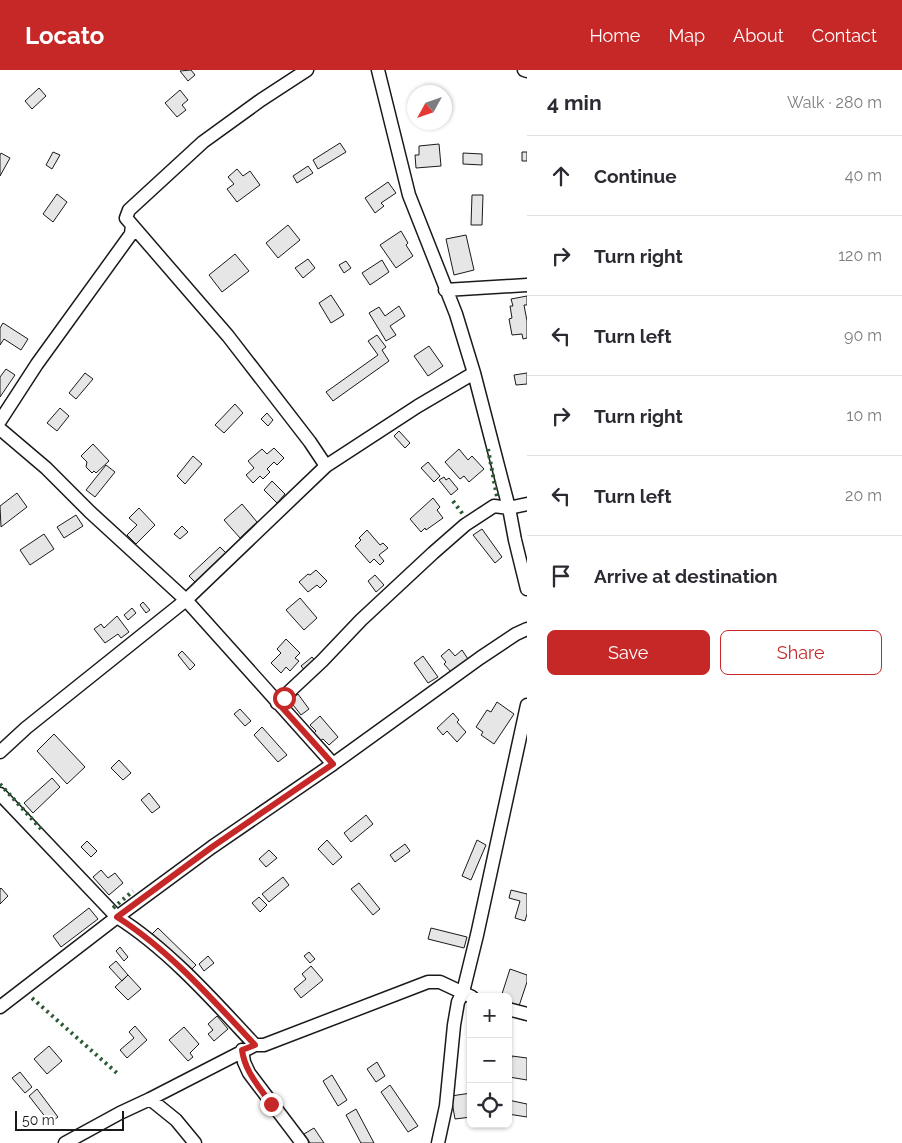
<!DOCTYPE html>
<meta charset="utf-8">
<style>
body{margin:0;font-family:Raleway,sans-serif;background:#f2f2f3;color:#2b2b33}
.controls{position:absolute;right:15px;bottom:15px;display:grid;overflow:hidden;border-radius:8px;box-shadow:0 1px 4px #0004}
.controls button{width:45px;height:45px;display:grid;place-items:center;padding:0;border:0;border-bottom:1px solid #e1e1e2;background:#fff;color:#2b2b33;font:25px sans-serif}
.compass{position:absolute;left:407px;top:15px;width:45px;height:45px;border-radius:50%;background:#fff;box-shadow:0 1px 4px #0004;rotate:230deg}
.scale{position:absolute;left:15px;bottom:12px;width:109px;box-sizing:border-box;padding-left:5px;border:2px solid #1a1a1a;border-top:0;font-size:14px;line-height:18px;white-space:nowrap;color:#1a1a1a;-webkit-text-stroke:4px #fff;paint-order:stroke}
.stop{position:absolute;width:15px;height:15px;margin:-11px;border:4px solid #c62828;border-radius:50%;background:#fff}
.stop.end{background:#c62828;border-color:#fff;box-shadow:0 1px 5px #0008}
.list{margin:0;padding:0;list-style:none}
h2{display:flex;justify-content:space-between;align-items:center;height:65px;margin:0;padding:0 20px;font-size:21px}
h2 small{font-size:16px;font-weight:400;color:#7c7c81}
.list li{display:grid;grid-template-columns:32px 1fr auto;gap:15px;align-items:center;box-sizing:border-box;height:80px;padding:0 20px;border-top:1px solid #e1e1e2}
.list b{display:block;font-size:19px;white-space:nowrap}
.list em{font-size:16px;font-style:normal;color:#7c7c81}
.actions{display:flex;gap:10px;padding:15px 20px}
.actions a{flex:1;padding:11px 0;border:1px solid #c62828;border-radius:8px;text-align:center;font-size:18px;color:#c62828}
.actions .main{background:#c62828;color:#fff}
.icon{flex:none;width:28px;height:28px;fill:none;stroke:currentColor;stroke-width:2;stroke-linecap:round;stroke-linejoin:round}
.map{position:relative;flex:none;width:527px;height:1073px;overflow:hidden}
header{display:flex;align-items:center;gap:30px;box-sizing:border-box;height:70px;padding:0 25px;background:#c62828;color:#fff}
header strong{font-size:24px}
nav{display:flex;gap:28px;margin-inline-start:auto;font-size:18px}
main{display:flex}
aside{flex:1;background:#fff}
.map>svg:first-child{display:block}
.building{fill:#e6e6e6;stroke:#1a1a1a}
.lines{fill:none;stroke-linecap:round;stroke-linejoin:round}
.street-casing{stroke:#1a1a1a;stroke-width:15}
.street{stroke:#fff;stroke-width:12}
.hedge{stroke:#2b5a34;stroke-width:4;stroke-dasharray:2.5 4;stroke-linecap:butt}
.route{stroke:#c62828;stroke-width:6}
</style>
<header>
<strong>Locato</strong>
<nav><a>Home</a><a>Map</a><a>About</a><a>Contact</a></nav>
</header>
<main>
<div class="map">
<svg width="527" height="1073" viewBox="0 0 527 1073">
<rect width="100%" height="100%" fill="#fff"/>
<path class="building" d="M191,0L195,5L188,11L180,1Z
M39,18L46,26L32,39L25,31Z
M180,20L188,30L182,35L186,40L177,47L165,33Z
M340,73L346,82L318,99L313,90Z
M439,74L441,96L416,98L415,85H419V76Z
M53,82L60,85L52,99L46,95Z
M522,82H527V91H522Z
M1,83L10,88L0,106V85Z
M463,83L482,84V95L463,94Z
M308,96L313,103L297,113L293,106Z
M237,99L243,106L250,101L260,115L237,132L227,119L234,114L228,107Z
M388,112L396,123L381,133L384,136L375,143L365,128Z
M57,124L67,132L53,152L43,144Z
M472,125H483L482,155H471Z
M288,155L300,170L278,188L266,173Z
M401,161L408,173L406,175L413,186L396,198L380,175Z
M466,165L474,200L454,205L446,169Z
M235,184L249,201L222,222L209,205Z
M308,189L315,198L303,208L295,198Z
M382,190L389,202L370,215L362,203Z
M346,191L351,198L344,203L339,195Z
M331,225L344,245L331,253L319,233Z
M527,226V235H524L527,251V268L523,269L522,264L512,265L509,249L512,248L510,236H513L511,229Z
M399,236L405,246L390,256L396,265L386,271L369,243L379,237L385,246Z
M3,253L28,269L21,280L4,269L0,275V258Z
M377,265L386,277L382,280L389,291L333,331L326,322L378,285L368,271Z
M429,276L443,296L428,306L414,286Z
M6,299L15,305L0,327V307Z
M85,303L93,309L76,329L69,323Z
M527,303V314L516,315L514,305Z
M235,334L243,343L224,363L215,355Z
M60,338L69,346L57,361L47,353Z
M267,343L273,350L268,356L261,349Z
M399,361L410,373L405,378L394,366Z
M93,374L109,391L96,403L94,401L92,403L86,397L87,392L81,386Z
M274,378L284,388L277,395L274,392L267,399L270,402L263,409L260,406L253,413L246,405L254,398L248,391L262,379L267,384Z
M459,379L468,390L472,386L484,399L469,412L464,406L460,409L445,392Z
M193,386L202,394L185,414L177,406Z
M428,392L440,406L434,412L421,398Z
M106,395L115,402L95,427L86,420Z
M444,407L446,410L449,408L458,419L451,425L439,410Z
M272,411L285,424L277,433L264,420Z
M17,423L27,437L1,457L0,436Z
M433,428L440,437L437,440L443,448L426,460L425,458L421,462L410,449Z
M242,434L257,452L240,468L224,450Z
M139,438L155,455L136,474L127,465L137,455L129,448Z
M76,445L83,456L64,468L57,457Z
M182,456L188,462L180,469L174,464Z
M482,459L502,487L495,493L473,465Z
M367,460L380,475L383,473L388,478L379,485L384,491L380,495L374,489L370,493L355,476L361,470L359,468Z
M44,464L54,479L30,495L20,480Z
M220,477L226,483L195,512L189,506Z
M316,500L327,511L320,518L317,515L308,522L299,512L308,504L310,505Z
M375,505L384,515L376,522L368,511Z
M300,528L317,548L304,560L286,540Z
M143,532L150,540L146,543L140,535Z
M132,538L136,543L128,550L124,545Z
M117,546L129,562L121,568L118,564L105,573L94,559L101,554L104,558Z
M286,569L300,583L295,588L299,591L290,601L286,597L281,603L271,593L281,583L277,579Z
M449,579L455,586L462,580L468,589L451,602L444,594L446,592L441,586Z
M182,581L195,595L190,600L178,585Z
M423,586L438,607L428,613L414,593Z
M312,587L317,593L306,602L301,596Z
M298,624L309,639L301,645L290,631Z
M497,632L514,644L494,674L481,665L483,662L476,657L487,640L491,642Z
M240,639L251,651L245,656L234,644Z
M453,643L459,650L457,652L466,662L457,672L447,661L443,665L437,658Z
M320,646L338,667L329,675L323,669L320,671L313,664L316,661L310,655Z
M262,657L287,685L278,692L254,665Z
M54,664L85,697L67,714L37,681Z
M119,690L131,703L123,710L111,698Z
M52,708L60,717L33,743L24,733Z
M149,723L160,737L152,743L141,730Z
M366,745L373,754L351,772L344,763Z
M327,770L342,787L333,795L318,779Z
M477,770L486,775L471,810L462,806Z
M87,771L97,781L91,787L81,777Z
M405,774L410,781L395,792L390,785Z
M269,780L277,788L266,797L259,789Z
M101,800L108,808L115,803L123,813L109,825L93,807Z
M283,807L289,815L269,832L262,824Z
M359,813L380,839L373,845L351,819Z
M1,818L8,826L0,834V819Z
M511,820L527,824V844L525,851L515,848L520,831L509,828Z
M259,827L267,835L260,842L252,833Z
M89,838L98,849L61,877L53,866Z
M158,858L196,895L189,902L152,864Z
M431,858L467,867L464,878L428,869Z
M120,877L128,887L124,891L116,881Z
M309,882L315,889L310,893L304,886Z
M208,886L214,893L204,901L199,894Z
M116,891L128,905L122,911L109,897Z
M311,896L323,910L301,928L294,919L306,909L302,904Z
M510,899L527,905V912L519,936L508,933V927H501Z
M128,905L141,919L128,930L115,917Z
M217,946L228,959L214,971L208,964L213,960L208,954Z
M135,956L147,970L127,988L120,980L134,968L129,962Z
M184,957L199,974L190,983L193,987L188,991L169,970Z
M49,976L62,991L47,1004L34,989Z
M512,986L527,988V1010L509,1007Z
M377,992L385,1006L376,1012L367,999Z
M20,1002L32,1017L25,1023L12,1008Z
M332,1005L347,1030L338,1036L323,1011Z
M390,1015L418,1056L408,1062L381,1022Z
M37,1019L58,1047L50,1053L29,1026Z
M471,1023V1047L455,1049L451,1026Z
M508,1030L527,1034V1047L508,1044Z
M356,1039L374,1073H361L346,1045Z
M314,1058L324,1073H310L304,1064Z"/>
<g class="lines">
<g class="street-casing">
<path id="street" d="M307,0L261,30L203,72L129,140L126,148L228,266L310,372L326,396
M524,0L527,1
M445,220L527,215
M0,351L37,294L131,164L132,155
M0,359L46,398L90,442L186,530L333,694
M527,434L509,438L515,470L527,519
M277,633L322,591L361,550L433,483L465,455L494,436L509,438L474,303L456,244L409,125L378,0
M0,682L26,658L186,530L326,396L418,336L474,303
M0,724L117,847C168,879 214,931 255,975
M0,937L117,847L212,777L333,694L480,588L516,564L527,559
M508,939L527,944
M242,980L244,992L249,1003L302,1073
M150,1029L176,1050L195,1073
M65,1073L120,1043L150,1029L255,975H264L428,912H440L472,927
M438,1073L446,1036L454,955L458,932L463,922L477,865L527,635"/>
</g>
<use href="#street" class="street"/>
<path class="hedge" d="M488,379L497,427
M453,431L465,447
M0,714L41,759
M113,838L133,821
M32,928L118,1004"/>
</g>
<g class="lines">
<path class="route" d="M271,1034C259,1016 245,1002 242,980L255,975C214,931 168,879 117,847L212,777L333,694L278,633L284,628"/>
</g>
</svg>
<div class="controls">
<button>+</button>
<button>−</button>
<button><svg class="icon" aria-label="locate" viewBox="0 0 24 24"><circle cx="12" cy="12" r="6"/><path d="M12 2v4M12 18v4M2 12h4M18 12h4"/></svg></button>
</div>
<svg class="compass" viewBox="-18 -18 36 36"><path d="M0-13l5 13h-10z" fill="#e53935"/><path d="M0 13l5-13h-10z" fill="#7c7c81"/></svg>
<div class="scale">50 m</div>
<div class="stop" style="left:284px;top:628px"></div>
<div class="stop end" style="left:271px;top:1034px"></div>
</div>
<aside>
<h2>4 min<small>Walk · 280 m</small></h2>
<ul class="list">
<li><svg class="icon" aria-label="ahead" viewBox="0 0 24 24"><path d="M12 20V5M6 11l6-6 6 6"/></svg><div><b>Continue</b></div><em>40 m</em></li>
<li><svg class="icon" aria-label="right" viewBox="0 0 24 24"><path d="M7 20v-9h11M14 6l5 5-5 5"/></svg><div><b>Turn right</b></div><em>120 m</em></li>
<li><svg class="icon" aria-label="left" viewBox="0 0 24 24"><path d="M17 20v-9H6M10 6l-5 5 5 5"/></svg><div><b>Turn left</b></div><em>90 m</em></li>
<li><svg class="icon" aria-label="right" viewBox="0 0 24 24"><path d="M7 20v-9h11M14 6l5 5-5 5"/></svg><div><b>Turn right</b></div><em>10 m</em></li>
<li><svg class="icon" aria-label="left" viewBox="0 0 24 24"><path d="M17 20v-9H6M10 6l-5 5 5 5"/></svg><div><b>Turn left</b></div><em>20 m</em></li>
<li><svg class="icon" aria-label="arrive" viewBox="0 0 24 24"><path d="M6 21V4h12l-3 4 3 4H6"/></svg><div><b>Arrive at destination</b></div></li>
</ul>
<div class="actions"><a class="main">Save</a><a>Share</a></div>
</aside>
</main>
